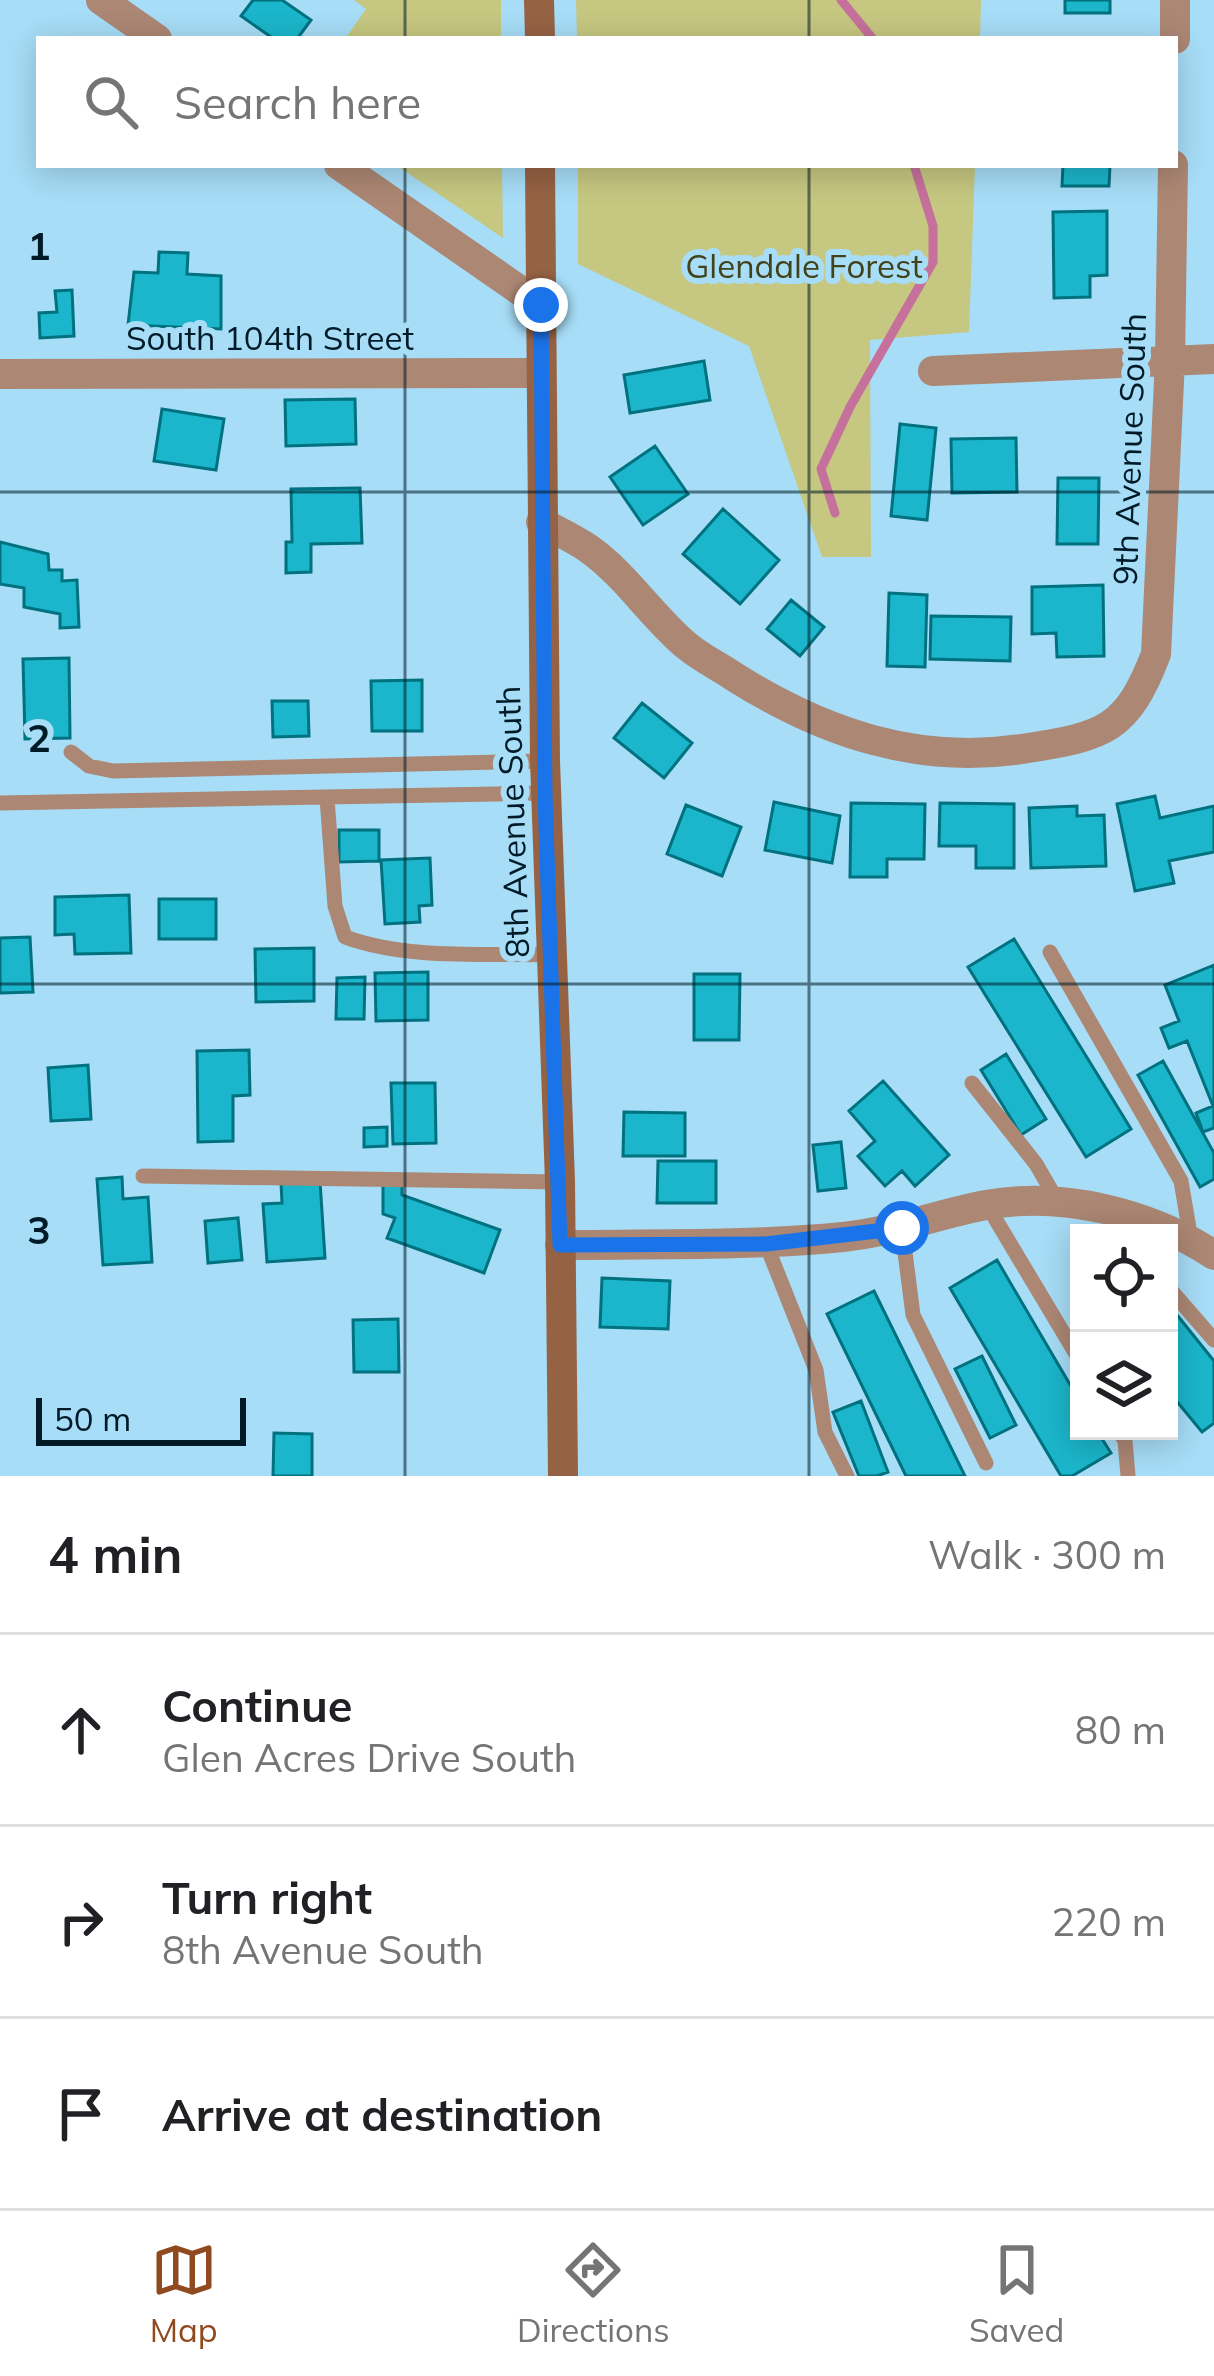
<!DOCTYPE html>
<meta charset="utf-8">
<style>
body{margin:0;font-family:Mulish,sans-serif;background:#f2f2f2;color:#202124}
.controls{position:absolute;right:36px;bottom:36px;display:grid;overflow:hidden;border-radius:0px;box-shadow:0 6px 30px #0003}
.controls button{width:108px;height:108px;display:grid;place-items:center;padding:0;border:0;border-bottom:3px solid #e0e0e0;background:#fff;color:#202124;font:60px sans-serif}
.scale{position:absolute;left:36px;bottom:30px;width:210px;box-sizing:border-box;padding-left:12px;border:6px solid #001b27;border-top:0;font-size:33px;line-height:42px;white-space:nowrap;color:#001b27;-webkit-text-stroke:9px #a7ddf7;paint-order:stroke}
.stop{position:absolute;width:36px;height:36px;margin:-27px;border:9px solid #1a73e8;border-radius:50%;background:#fff}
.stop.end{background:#1a73e8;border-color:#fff;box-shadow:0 3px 12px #0008}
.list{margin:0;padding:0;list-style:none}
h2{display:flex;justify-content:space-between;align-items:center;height:156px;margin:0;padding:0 48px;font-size:51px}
h2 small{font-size:39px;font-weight:400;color:#757577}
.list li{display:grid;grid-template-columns:78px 1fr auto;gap:36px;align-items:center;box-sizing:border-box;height:192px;padding:0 48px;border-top:3px solid #e0e0e0}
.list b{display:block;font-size:45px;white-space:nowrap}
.list p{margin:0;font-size:39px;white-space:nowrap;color:#757577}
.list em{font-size:39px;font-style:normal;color:#757577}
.icon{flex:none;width:66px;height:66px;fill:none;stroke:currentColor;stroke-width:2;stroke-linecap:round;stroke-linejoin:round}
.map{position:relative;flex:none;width:1214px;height:1476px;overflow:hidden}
.search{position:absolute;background:#fff;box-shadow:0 6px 30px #0003;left:36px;right:36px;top:36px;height:132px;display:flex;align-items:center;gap:30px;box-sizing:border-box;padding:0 42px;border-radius:0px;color:#757577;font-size:45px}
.sheet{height:732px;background:#fff}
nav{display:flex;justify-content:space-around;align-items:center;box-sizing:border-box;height:168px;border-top:3px solid #e0e0e0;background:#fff;font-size:33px;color:#757577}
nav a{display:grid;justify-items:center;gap:6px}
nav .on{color:#8f4a1f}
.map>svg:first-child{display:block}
.green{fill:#c6c781}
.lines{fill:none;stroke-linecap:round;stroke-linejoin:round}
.stream{stroke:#c6719c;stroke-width:9}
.building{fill:#1bb6cb;stroke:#00717f;stroke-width:3}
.lane{stroke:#ac8774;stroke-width:15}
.street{stroke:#ac8774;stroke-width:30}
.secondary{stroke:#966244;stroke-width:30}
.route{stroke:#1a73e8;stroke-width:15}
.grid{fill:none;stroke:#001b27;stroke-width:3;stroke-opacity:0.55}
.labels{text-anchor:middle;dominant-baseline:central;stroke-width:12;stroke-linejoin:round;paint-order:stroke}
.park-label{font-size:33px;fill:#42421a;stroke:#a7ddf7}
.street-label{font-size:33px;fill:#001b27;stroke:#a7ddf7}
.grid-label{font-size:39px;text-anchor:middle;font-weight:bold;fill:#001b27;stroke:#a7ddf7;stroke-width:12;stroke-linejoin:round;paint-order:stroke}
</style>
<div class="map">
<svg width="1214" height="1476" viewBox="0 0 1214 1476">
<rect width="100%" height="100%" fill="#a7ddf7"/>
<path class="green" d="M354,0H501V39H345L366,9Z
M576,0H981L980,39H577Z
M396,165H502L503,238Z
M578,165H975L969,332L870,340L871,557H822L749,346L578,264Z"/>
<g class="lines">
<path class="stream" d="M841,0L873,39
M835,513L821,469L850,407L933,262V226L914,165"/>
</g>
<path class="building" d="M253,0H282L311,20L297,39H274L241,16Z
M1065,0H1110V13H1065Z
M1063,165H1110L1109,186H1062Z
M1107,211V275L1090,276V297L1054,298L1053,212Z
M159,252L188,253L187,274L221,276V329L128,325L134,272L158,273Z
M72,290L74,336L40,338L39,313L57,312L55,291Z
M704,361L710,400L630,413L624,375Z
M355,399L356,444L286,446L285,400Z
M162,409L224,419L216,470L154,461Z
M900,424L936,428L927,520L891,516Z
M1016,438L1017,492L952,493L951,439Z
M655,446L688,494L643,525L610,477Z
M1058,478H1099L1098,544H1057Z
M360,488L362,543L311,544V572L286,573V542H292L291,489Z
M723,509L779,560L740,604L683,554Z
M0,542L48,554L49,570H62V581L77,580L79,627L60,628V614L24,607V588L0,584Z
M1103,585L1104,656L1057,657L1056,633L1032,634V587Z
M889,593L927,595L925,667L887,666Z
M791,600L824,627L800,656L767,629Z
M931,616L1011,617L1010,661L930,659Z
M69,658L70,738L25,739L23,659Z
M422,680V731H372L371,681Z
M272,701H308L309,736L273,737Z
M642,703L692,743L664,778L614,738Z
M1155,796L1160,818L1214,806V852L1169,861L1174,883L1135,891L1117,804Z
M774,802L840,816L832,863L765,850Z
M851,803L925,804L924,859H887V877H850Z
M940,803L1014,804V868H976V846H939Z
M686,805L741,827L722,876L667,854Z
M1077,806V816L1104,815L1106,866L1031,868L1029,808Z
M339,830H379V861L339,862Z
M430,858L432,905L419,906L420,922L385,924L381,860Z
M129,895L131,953L75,954L74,934L55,935V897Z
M159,899H216V939H159Z
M30,937L33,992L0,993V938Z
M1014,939L1131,1129L1086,1157L968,967Z
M314,948V1001L256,1002L255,949Z
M1214,965V1128L1203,1132L1196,1113L1213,1106L1187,1041L1169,1048L1161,1028L1179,1021L1165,985Z
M428,972V1020L376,1021L375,973Z
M694,974H740L739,1040H694Z
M365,977L364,1019H336L337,978Z
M249,1050L250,1095L233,1096V1141L198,1142L197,1051Z
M1006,1054L1046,1119L1021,1135L981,1070Z
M1163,1061L1214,1153V1179L1200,1187L1138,1075Z
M88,1065L91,1119L51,1121L48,1068Z
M883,1081L949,1155L915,1186L902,1171L885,1186L858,1156L875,1141L849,1111Z
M391,1083H435L436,1143L393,1144Z
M624,1112L685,1113V1156H623Z
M387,1127V1146L364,1147V1128Z
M841,1142L846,1188L818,1191L813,1145Z
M658,1161H716V1203H657Z
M122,1177L123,1199L148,1197L152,1262L103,1265L97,1179Z
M320,1181L325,1258L267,1262L263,1204L282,1203L281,1183Z
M383,1184H402V1195L500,1230L484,1273L387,1238L395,1218L383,1214Z
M238,1218L242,1260L208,1263L205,1221Z
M997,1260L1079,1400V1431H1097L1111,1453L1072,1476H1061L950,1288Z
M602,1278L670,1281L668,1329L600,1327Z
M874,1291L965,1476H906L827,1314Z
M1169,1305L1214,1361V1423L1202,1432L1169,1392Z
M398,1319L399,1372H354L353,1320Z
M982,1356L1016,1425L990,1438L955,1369Z
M861,1401L888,1472L877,1476H859L833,1412Z
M274,1433L312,1434V1476H273Z"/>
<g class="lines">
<path class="lane" d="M71,752L89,766L113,771L545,761
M327,798L335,906L345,937C408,960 485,953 551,955
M0,803L545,793
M1050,952L1181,1181L1191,1240
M972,1083L1036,1164L1058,1202
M143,1176L560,1182
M987,1205L1079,1359
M902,1229L913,1315L986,1463
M766,1244L816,1370L825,1432L847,1476
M1169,1288L1214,1340
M1119,1431L1125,1441L1128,1476"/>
<path class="street" d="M101,0L157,39
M1175,39V0
M339,165L541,305
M933,371L1214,359
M0,374L541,373
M541,522C557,531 575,539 589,549C626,575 652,617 687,646C700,657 718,666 733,676C823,733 919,766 1028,748C1104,736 1127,730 1156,654L1170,360L1173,165
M560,1245C654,1244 749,1246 843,1237C893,1232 938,1214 986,1205C1063,1191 1150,1213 1214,1255"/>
<path class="secondary" d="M539,0L540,39
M540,165L545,761L560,1182L563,1476"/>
</g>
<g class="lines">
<path class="route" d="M541,305L545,794L560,1245L766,1244L902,1228"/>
</g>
<path class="grid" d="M405,0V39M809,0V39M405,165V1476M809,165V1476M0,492H1214M0,984H1214"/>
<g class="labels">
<g class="park-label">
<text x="804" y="265">Glendale Forest</text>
</g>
<g class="street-label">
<text x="270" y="337">South 104th Street</text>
<text transform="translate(1129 449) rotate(-88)">9th Avenue South</text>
<text transform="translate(512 822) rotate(-92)">8th Avenue South</text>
</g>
</g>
<g class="grid-label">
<text x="39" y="260">1</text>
<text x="39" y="752">2</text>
<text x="39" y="1244">3</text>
</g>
</svg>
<div class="controls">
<button><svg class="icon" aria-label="locate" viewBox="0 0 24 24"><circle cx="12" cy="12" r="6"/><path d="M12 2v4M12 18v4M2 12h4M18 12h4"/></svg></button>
<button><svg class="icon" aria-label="layers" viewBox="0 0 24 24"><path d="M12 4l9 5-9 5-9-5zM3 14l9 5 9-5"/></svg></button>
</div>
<div class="scale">50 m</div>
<div class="stop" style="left:902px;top:1228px"></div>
<div class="stop end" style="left:541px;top:305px"></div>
<div class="search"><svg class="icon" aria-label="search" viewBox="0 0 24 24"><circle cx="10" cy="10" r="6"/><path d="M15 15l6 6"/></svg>Search here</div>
</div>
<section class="sheet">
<h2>4 min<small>Walk · 300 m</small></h2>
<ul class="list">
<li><svg class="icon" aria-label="ahead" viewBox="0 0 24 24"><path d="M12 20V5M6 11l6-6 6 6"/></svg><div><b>Continue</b><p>Glen Acres Drive South</p></div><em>80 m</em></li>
<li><svg class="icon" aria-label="right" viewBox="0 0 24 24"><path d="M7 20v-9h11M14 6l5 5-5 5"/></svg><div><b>Turn right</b><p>8th Avenue South</p></div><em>220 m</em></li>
<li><svg class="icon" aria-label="arrive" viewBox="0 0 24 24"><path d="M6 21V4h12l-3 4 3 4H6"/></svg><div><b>Arrive at destination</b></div></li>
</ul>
</section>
<nav>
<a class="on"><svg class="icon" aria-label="map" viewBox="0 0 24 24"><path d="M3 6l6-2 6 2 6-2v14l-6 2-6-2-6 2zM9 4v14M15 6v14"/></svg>Map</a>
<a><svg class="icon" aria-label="directions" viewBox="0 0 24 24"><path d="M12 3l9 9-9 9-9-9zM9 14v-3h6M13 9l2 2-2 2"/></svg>Directions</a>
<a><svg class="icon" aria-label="saved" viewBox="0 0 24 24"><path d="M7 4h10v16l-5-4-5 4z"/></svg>Saved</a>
</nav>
